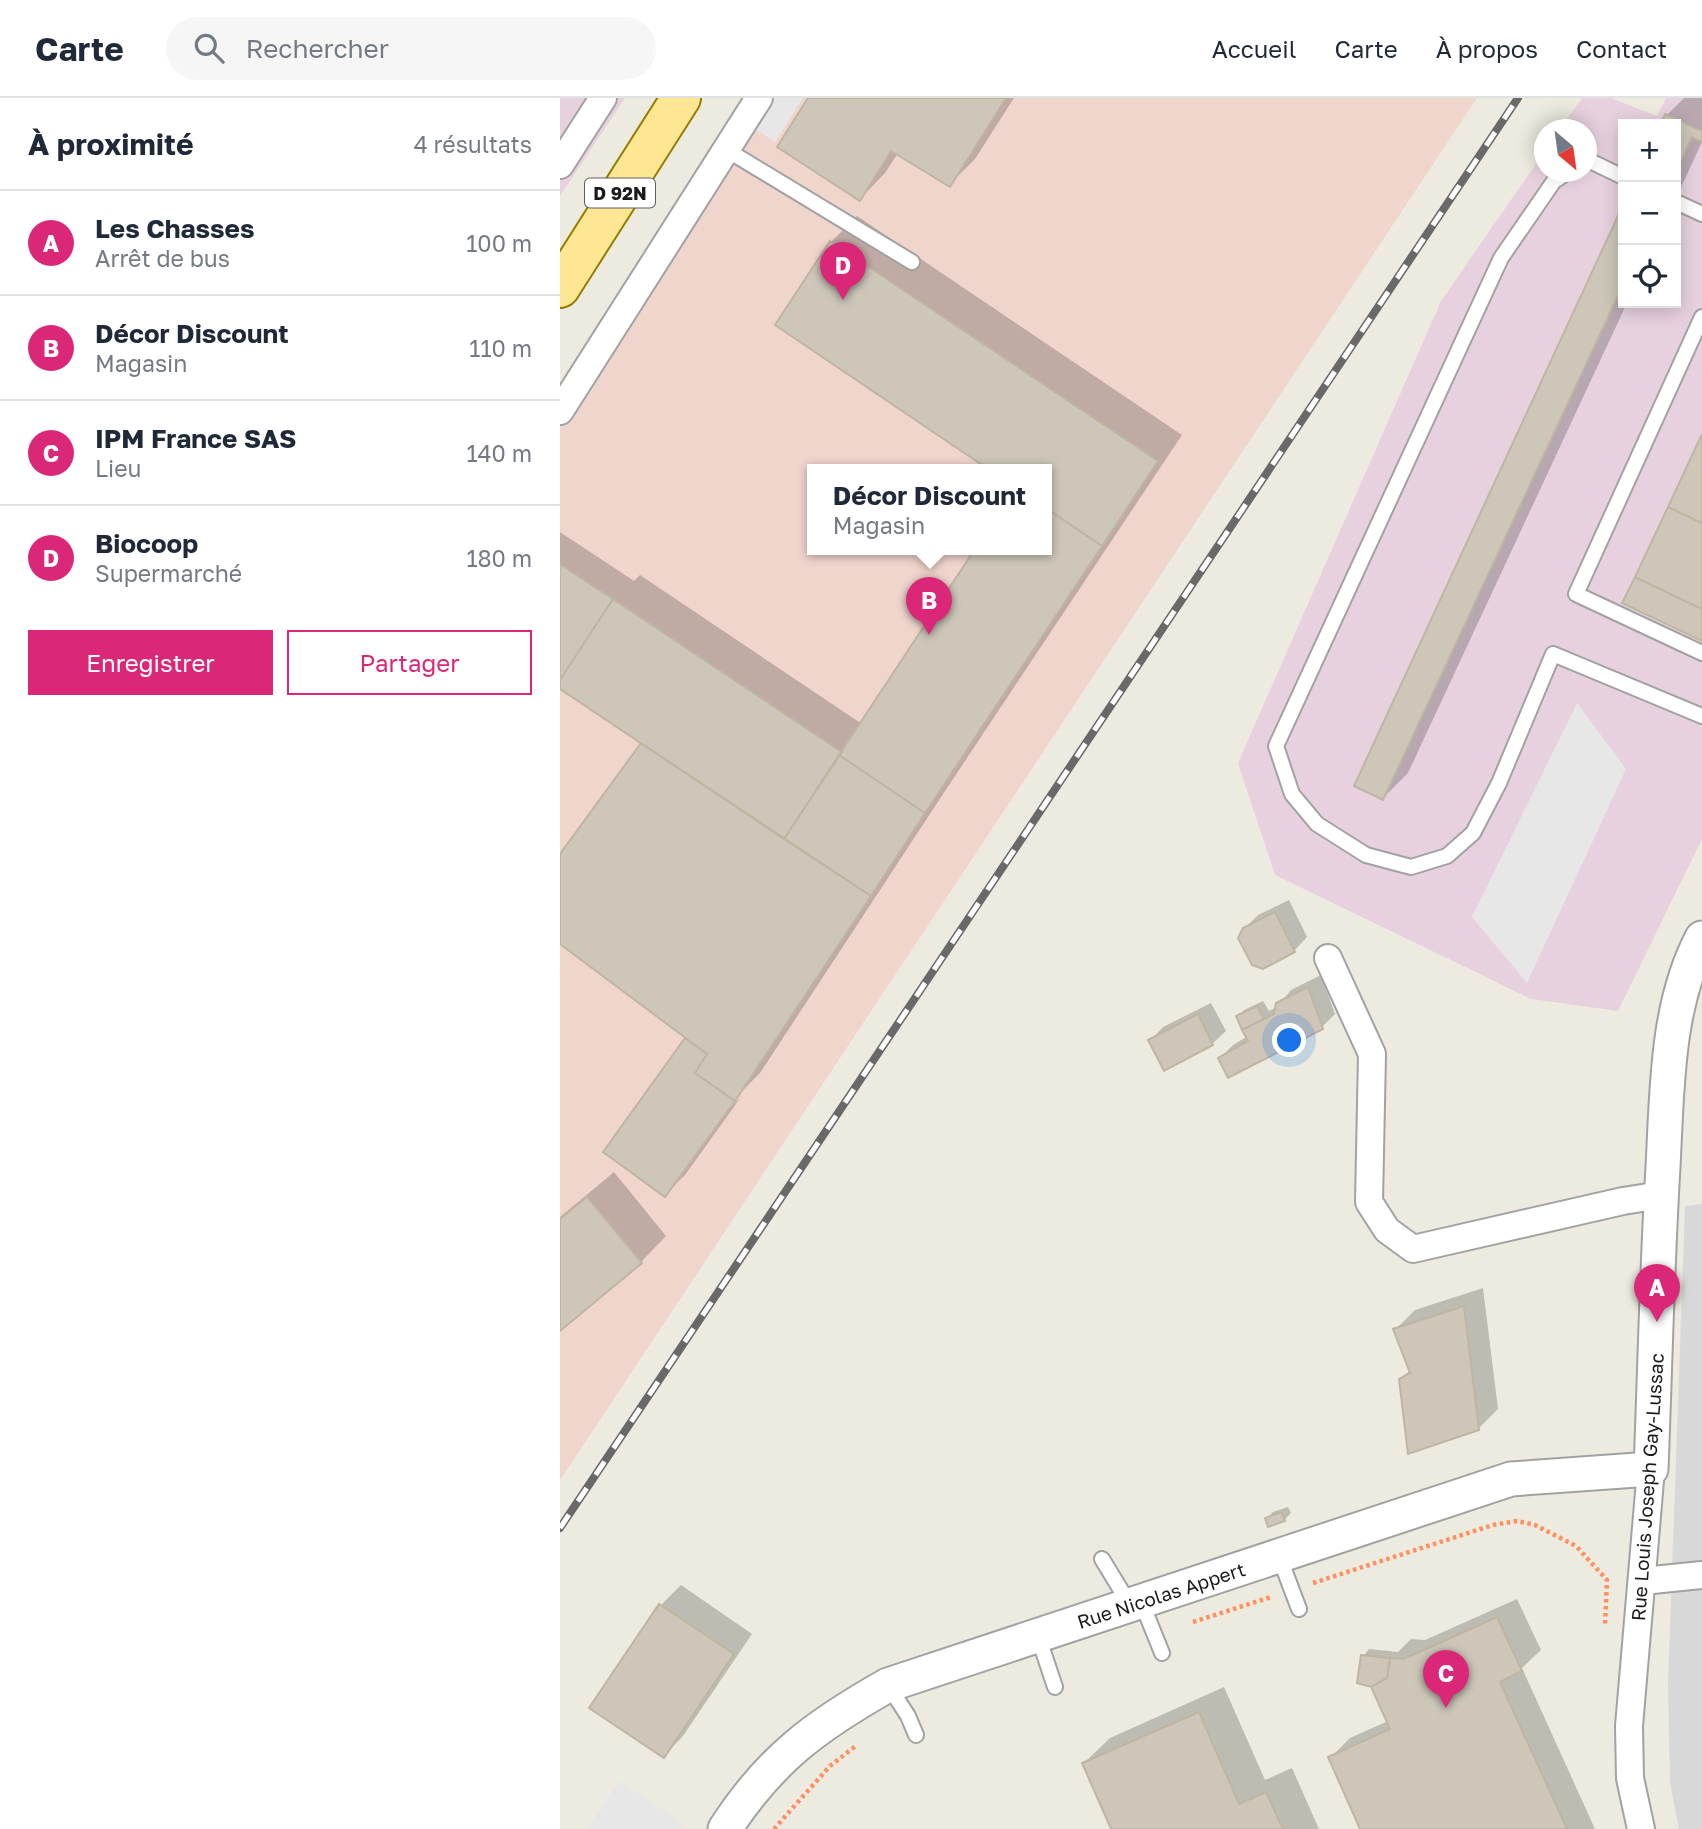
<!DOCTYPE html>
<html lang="fr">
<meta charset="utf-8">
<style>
body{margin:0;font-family:"Golos Text",sans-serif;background:#f6f6f7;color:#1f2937}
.controls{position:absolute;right:21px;top:21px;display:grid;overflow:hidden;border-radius:0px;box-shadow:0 4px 18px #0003}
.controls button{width:63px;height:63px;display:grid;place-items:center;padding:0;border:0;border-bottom:2px solid #e0e1e3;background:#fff;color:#1f2937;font:35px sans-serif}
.compass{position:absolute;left:974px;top:21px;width:63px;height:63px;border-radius:50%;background:#fff;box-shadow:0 4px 18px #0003;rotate:151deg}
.you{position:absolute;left:730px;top:943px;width:24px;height:24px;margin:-18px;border:5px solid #fff;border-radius:50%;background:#1a73e8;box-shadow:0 0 0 10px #1a73e833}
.badge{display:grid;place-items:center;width:46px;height:46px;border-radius:50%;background:#db2777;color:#fff;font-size:23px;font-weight:700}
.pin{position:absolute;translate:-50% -58px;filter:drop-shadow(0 2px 4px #0008)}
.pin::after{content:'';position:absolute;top:37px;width:24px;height:21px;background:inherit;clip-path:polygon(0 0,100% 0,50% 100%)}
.popup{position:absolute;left:247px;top:366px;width:245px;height:91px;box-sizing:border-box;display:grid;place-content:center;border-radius:0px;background:#fff;filter:drop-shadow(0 2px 5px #0005);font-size:23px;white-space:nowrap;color:#747a83}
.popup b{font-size:26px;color:#1f2937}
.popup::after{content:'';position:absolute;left:50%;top:100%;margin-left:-14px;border:14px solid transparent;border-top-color:#fff}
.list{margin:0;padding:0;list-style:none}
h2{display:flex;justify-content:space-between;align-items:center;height:91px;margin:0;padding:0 28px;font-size:30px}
h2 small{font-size:23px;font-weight:400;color:#747a83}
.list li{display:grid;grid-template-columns:46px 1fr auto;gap:21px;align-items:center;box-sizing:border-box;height:105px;padding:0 28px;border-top:2px solid #e0e1e3}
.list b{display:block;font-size:26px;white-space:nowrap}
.list p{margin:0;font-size:23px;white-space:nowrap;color:#747a83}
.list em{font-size:23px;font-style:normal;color:#747a83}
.actions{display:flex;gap:14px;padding:21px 28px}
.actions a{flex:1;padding:16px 0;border:2px solid #db2777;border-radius:0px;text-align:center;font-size:24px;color:#db2777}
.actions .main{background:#db2777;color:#fff}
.icon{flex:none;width:38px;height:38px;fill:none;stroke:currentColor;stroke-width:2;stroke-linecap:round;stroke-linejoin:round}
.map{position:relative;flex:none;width:1142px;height:1731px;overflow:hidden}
header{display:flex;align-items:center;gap:42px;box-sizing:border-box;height:98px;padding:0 35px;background:#fff;border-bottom:2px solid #e0e1e3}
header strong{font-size:33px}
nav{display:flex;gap:38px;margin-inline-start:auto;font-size:24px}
.search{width:490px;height:63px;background:#f6f6f7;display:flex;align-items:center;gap:18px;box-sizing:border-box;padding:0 24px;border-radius:38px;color:#747a83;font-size:26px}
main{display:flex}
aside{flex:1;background:#fff}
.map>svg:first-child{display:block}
.residential{fill:#d9d8d8}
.commercial{fill:#f0d5cd;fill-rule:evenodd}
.industrial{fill:#e7d1de;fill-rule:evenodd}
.parking{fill:#e7e7e7}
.shadow{fill:#0003}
.building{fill:#cdc6b9;stroke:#bfb5a1;stroke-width:2}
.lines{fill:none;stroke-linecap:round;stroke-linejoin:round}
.service-casing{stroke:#a2a2a2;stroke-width:18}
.minor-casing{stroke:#a2a2a2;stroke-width:30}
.tertiary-casing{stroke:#a2a2a2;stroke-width:37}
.primary-casing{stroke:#927e00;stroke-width:42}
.path{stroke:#ff8f5f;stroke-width:4.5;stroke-dasharray:3.5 3.5;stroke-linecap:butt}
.service{stroke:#fff;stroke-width:14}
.minor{stroke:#fff;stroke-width:26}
.tertiary{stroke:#fff;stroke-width:33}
.primary{stroke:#ffe693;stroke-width:38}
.rail-casing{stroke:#696969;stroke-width:8}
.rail{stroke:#fff;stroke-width:5;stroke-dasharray:16;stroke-linecap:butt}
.labels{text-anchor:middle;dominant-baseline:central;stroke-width:6;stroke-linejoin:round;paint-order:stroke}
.shield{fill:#fff;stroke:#5f5f5f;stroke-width:2}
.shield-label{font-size:18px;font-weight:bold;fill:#1b1b1b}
.street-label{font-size:19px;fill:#1b1b1b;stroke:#fff}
</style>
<header>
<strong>Carte</strong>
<div class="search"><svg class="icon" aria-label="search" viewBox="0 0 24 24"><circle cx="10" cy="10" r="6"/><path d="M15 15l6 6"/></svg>Rechercher</div>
<nav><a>Accueil</a><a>Carte</a><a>À propos</a><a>Contact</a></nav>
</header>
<main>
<aside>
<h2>À proximité<small>4 résultats</small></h2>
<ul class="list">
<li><span class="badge">A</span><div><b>Les Chasses</b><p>Arrêt de bus</p></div><em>100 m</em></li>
<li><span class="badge">B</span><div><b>Décor Discount</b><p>Magasin</p></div><em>110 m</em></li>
<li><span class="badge">C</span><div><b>IPM France SAS</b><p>Lieu</p></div><em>140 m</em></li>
<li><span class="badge">D</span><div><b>Biocoop</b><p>Supermarché</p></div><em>180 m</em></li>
</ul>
<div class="actions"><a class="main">Enregistrer</a><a>Partager</a></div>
</aside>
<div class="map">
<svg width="1142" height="1731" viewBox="0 0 1142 1731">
<rect width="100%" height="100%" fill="#edebdf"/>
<path class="residential" d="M1142,1106V1731H1119L1110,1684L1108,1587L1125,1108Z"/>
<path class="commercial" d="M204,0H917L0,1382V320ZM252,371H486V451H252Z"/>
<path class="industrial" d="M0,0H65L0,98Z
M1022,0H1051L1097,18L1106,0H1142V741L1058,913L971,901L715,777L678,665L881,203L984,54V74H1026V32L1000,31ZM1063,26H1116V205H1063Z"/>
<path class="parking" d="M199,0H243L215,44L185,24Z
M1017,605L1066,671L967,885L912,819Z
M59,1683L124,1726L121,1731H27Z"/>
<path class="shadow" d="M250,0H454L415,61L389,87L338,55L325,75L300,101Z
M1124,0H1142V44L1116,100V26H1103L1107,17Z
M1063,111V205H1067L848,675L823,700L796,687Z
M297,118L622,337L385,693L200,975L173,1002V1007L181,999L125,1077L105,1096L45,1054L127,940L0,844V759L84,645L0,589V434L74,483L80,477L302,626L486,451V371L217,227L271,144Z
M729,802L747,839L734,853L684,831L698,817Z
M761,877L775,916L762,929L660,960L673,947L688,938L678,919L684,912L703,903L709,913L717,909L731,892Z
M651,905L666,933L652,946L604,971L590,943L603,929Z
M54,1074L106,1138L81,1164L0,1230V1119Z
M923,1190L938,1311L918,1331L841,1282L850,1272L835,1232L855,1212Z
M728,1409L731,1415L725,1421L709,1427L707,1420L713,1414Z
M121,1487L192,1536L123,1638L104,1658L32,1609L101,1507Z
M957,1501L981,1552L962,1570L1035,1731H802L770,1660L790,1640L828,1623L803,1558L809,1551L838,1554L851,1541L865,1542Z
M664,1589L705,1682L732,1670L759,1731H553L524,1665L550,1640Z"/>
<path class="building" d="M248,0H446L390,89L331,53L300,103L217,49Z
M1105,16L1142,33V44L1132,39L1116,74V26H1101Z
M1063,107V187L823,702L794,688Z
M270,143L598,363L542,448L486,410V371H428L215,227Z
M1142,336V425L1108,409Z
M1108,409L1142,425V511L1075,479Z
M486,410L542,448L365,715L279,657L415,451H486Z
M0,466L53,501L0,582Z
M1075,479L1142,511V543L1062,505Z
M53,501L282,654L224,741L0,591V582Z
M81,645L311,798L175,1003L135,975L147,956L0,846V756Z
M279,657L365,715L311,798L224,741Z
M715,814L735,854L703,871L692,867L678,840L683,830Z
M748,889L763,931L668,980L658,960L688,943L682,932L714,916L716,905Z
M697,908L704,921L682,932L676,918Z
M638,916L653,947L604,973L588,942Z
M125,940L147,956L135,975L175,1003L105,1099L43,1054Z
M27,1099L82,1165L0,1233V1121Z
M904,1208L919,1332L848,1356L839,1281L850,1275L833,1231Z
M722,1414L725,1423L708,1429L705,1420Z
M99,1506L174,1556L104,1660L29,1610Z
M937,1519L962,1573L940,1584L1007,1731H800L768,1659L830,1631L811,1589L827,1580L830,1560L844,1561Z
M801,1557L830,1560L827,1580L811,1589L797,1585Z
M639,1614L679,1706L706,1694L723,1731H551L522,1665Z"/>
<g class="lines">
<g class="service-casing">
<path id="service" d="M167,52L352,164
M1026,61L1063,79
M1008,74L994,83L941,160L716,648L732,696L757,726L806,757L851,769L887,758L913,735L939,685L993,556L1142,618
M1116,104L1142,116
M1142,219L1016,496L1142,555
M719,1458L739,1511
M542,1461L570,1507
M581,1503L602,1555
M478,1538L495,1589
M328,1587L348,1618L356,1637"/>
</g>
<g class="minor-casing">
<path id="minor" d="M0,67L43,0
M0,313L199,0
M768,860L812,956L809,1104L827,1132L853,1151L1063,1103L1101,1097
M1083,1483L1142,1477
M1081,1731L1070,1680L1069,1628L1091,1371"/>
</g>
<g class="tertiary-casing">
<path id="tertiary" d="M165,1731C210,1661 257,1627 328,1587L951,1381L1091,1371C1095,1270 1097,1169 1103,1069C1107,994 1106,908 1142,840"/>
</g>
<g class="primary-casing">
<path id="primary" d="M0,190L121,0"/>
</g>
<path class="path" d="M753,1485L933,1427L957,1423L975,1427L1016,1448L1047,1482L1045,1527
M633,1524L711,1499
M214,1731L270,1668L297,1647"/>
<use href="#service" class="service"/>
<use href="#minor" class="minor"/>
<use href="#tertiary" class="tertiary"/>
<use href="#primary" class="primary"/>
<g class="rail-casing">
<path id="rail" d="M0,1430L958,0"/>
</g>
<use href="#rail" class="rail"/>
</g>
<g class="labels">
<rect class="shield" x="25" y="80.5" width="70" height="29" rx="5"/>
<g class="shield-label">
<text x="60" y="95">D 92N</text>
</g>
<g class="street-label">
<text transform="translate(1087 1389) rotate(-86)">Rue Louis Joseph Gay-Lussac</text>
<text transform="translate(601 1497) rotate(-18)">Rue Nicolas Appert</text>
</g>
</g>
</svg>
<div class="controls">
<button>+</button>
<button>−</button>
<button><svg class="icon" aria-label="locate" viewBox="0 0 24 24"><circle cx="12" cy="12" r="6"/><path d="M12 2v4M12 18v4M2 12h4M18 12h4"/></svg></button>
</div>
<svg class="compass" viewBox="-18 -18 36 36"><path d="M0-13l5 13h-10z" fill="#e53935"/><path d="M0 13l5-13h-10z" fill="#747a83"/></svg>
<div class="you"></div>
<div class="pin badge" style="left:1097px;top:1224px">A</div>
<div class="pin badge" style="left:369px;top:537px">B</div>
<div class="popup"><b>Décor Discount</b>Magasin</div>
<div class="pin badge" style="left:886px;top:1610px">C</div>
<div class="pin badge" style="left:283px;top:202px">D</div>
</div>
</main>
